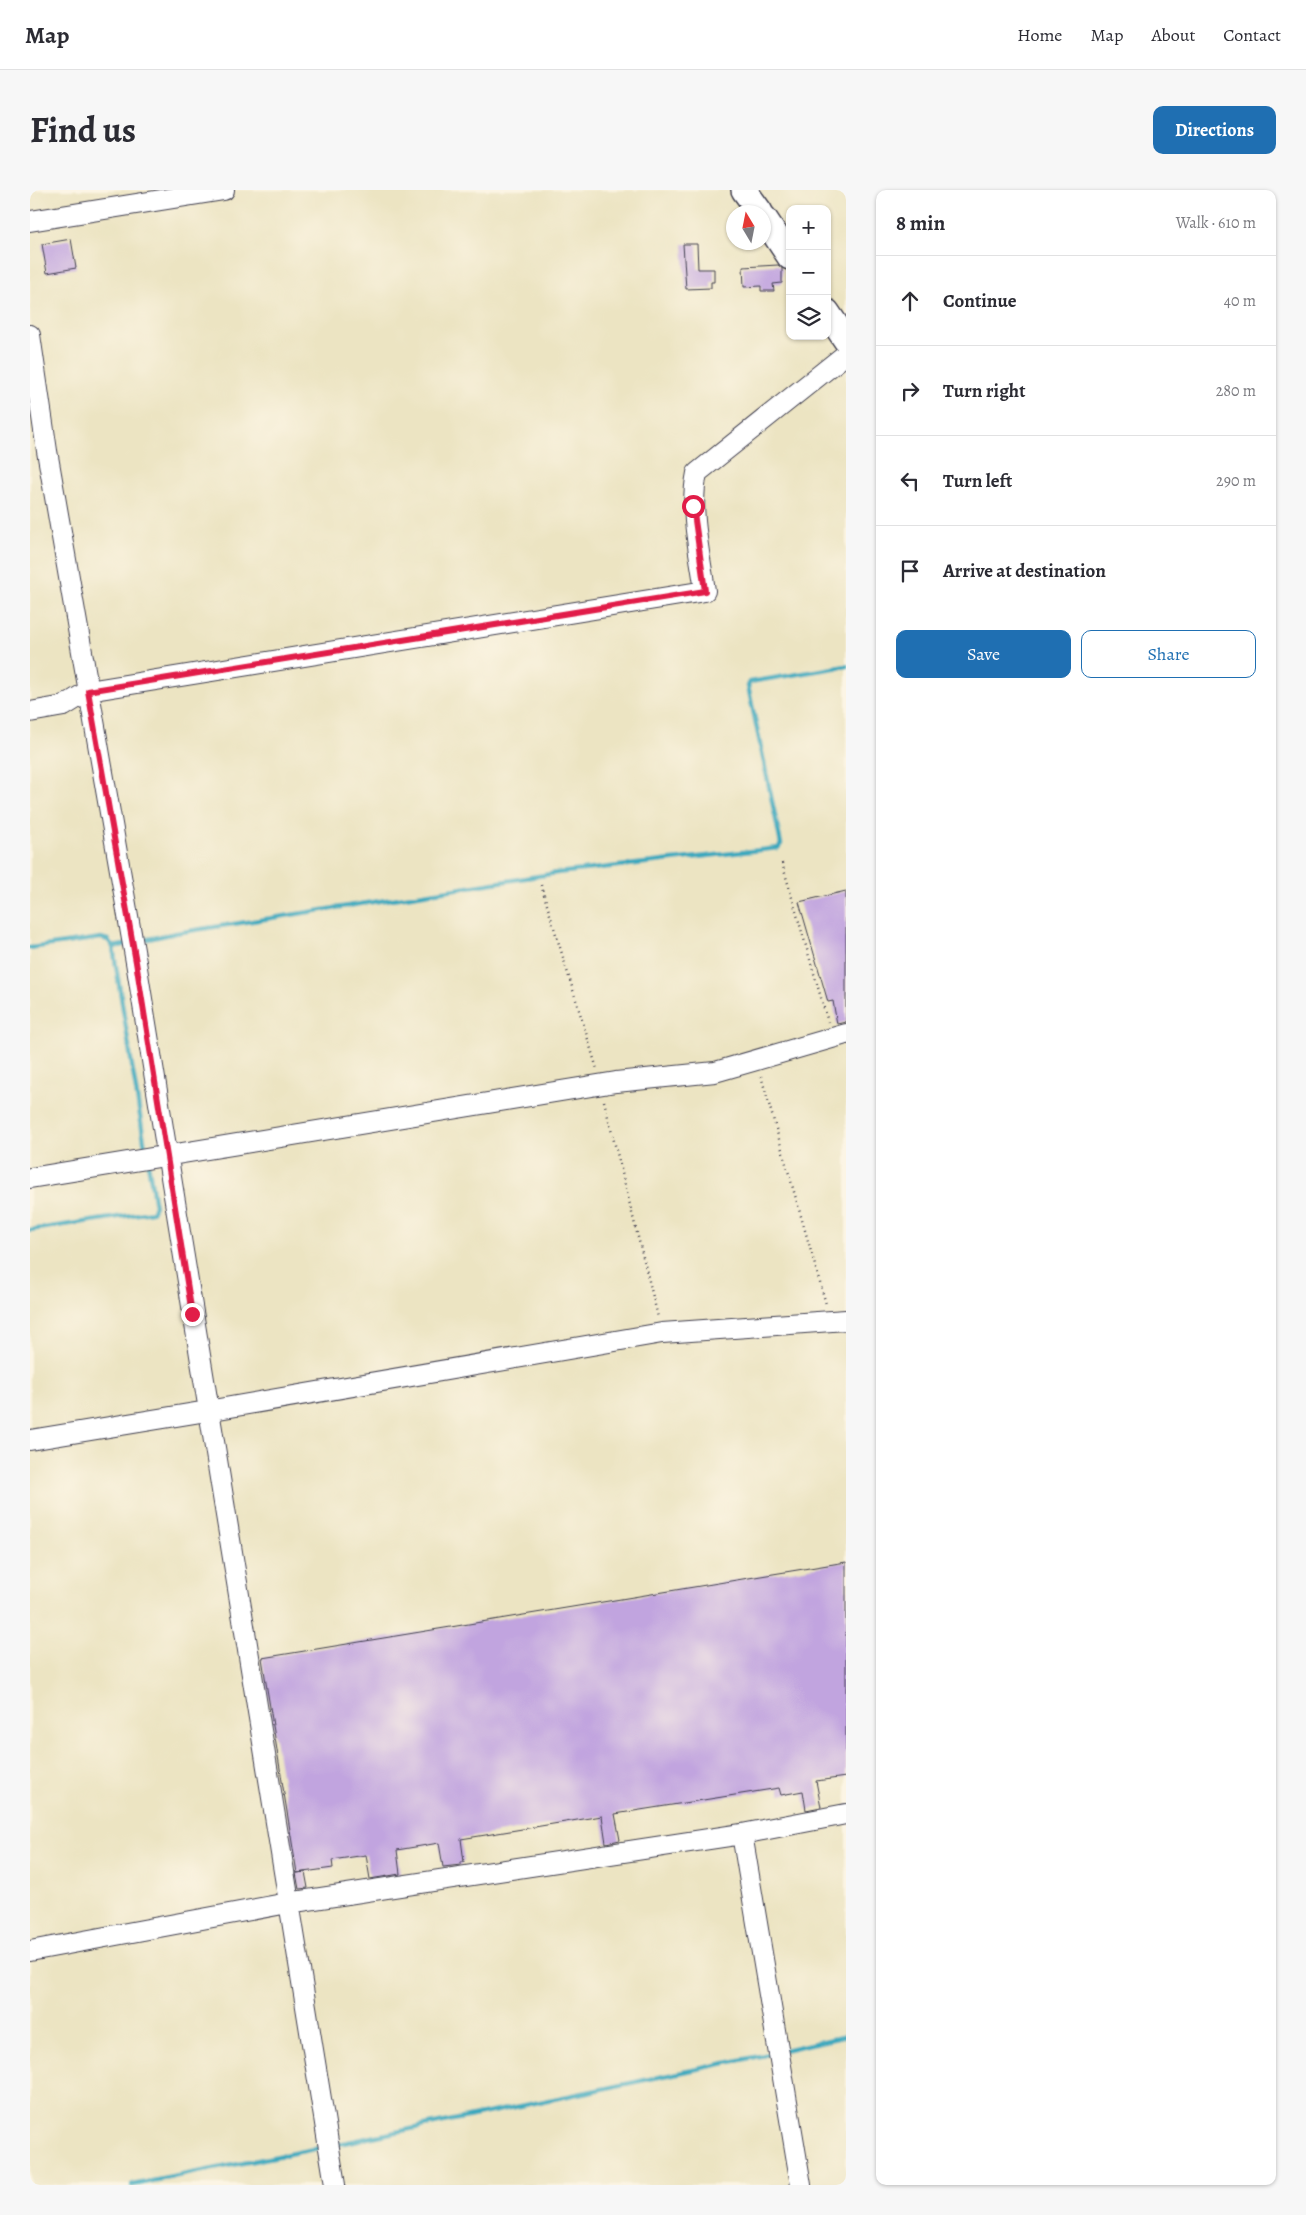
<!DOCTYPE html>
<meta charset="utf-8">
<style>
body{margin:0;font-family:Alegreya,serif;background:#f7f7f7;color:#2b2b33}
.controls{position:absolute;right:15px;top:15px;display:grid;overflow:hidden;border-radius:10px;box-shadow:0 1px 4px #0004}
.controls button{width:45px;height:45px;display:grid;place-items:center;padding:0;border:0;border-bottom:1px solid #e1e1e2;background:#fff;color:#2b2b33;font:25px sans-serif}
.compass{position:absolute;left:696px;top:15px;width:45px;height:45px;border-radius:50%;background:#fff;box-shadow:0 1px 4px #0004;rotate:350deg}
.stop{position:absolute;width:15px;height:15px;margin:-11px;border:4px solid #e11d48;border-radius:50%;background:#fff}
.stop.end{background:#e11d48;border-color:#fff;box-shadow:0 1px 5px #0008}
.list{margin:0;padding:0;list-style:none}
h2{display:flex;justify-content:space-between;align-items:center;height:65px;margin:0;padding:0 20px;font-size:21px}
h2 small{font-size:16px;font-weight:400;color:#7c7c81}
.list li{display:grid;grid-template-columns:32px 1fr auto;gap:15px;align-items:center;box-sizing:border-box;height:90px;padding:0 20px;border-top:1px solid #e1e1e2}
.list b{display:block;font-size:19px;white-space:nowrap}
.list em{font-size:16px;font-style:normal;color:#7c7c81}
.actions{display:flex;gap:10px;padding:15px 20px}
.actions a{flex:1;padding:11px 0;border:1px solid #1f6fb2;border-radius:10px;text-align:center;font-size:18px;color:#1f6fb2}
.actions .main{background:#1f6fb2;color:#fff}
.icon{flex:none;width:28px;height:28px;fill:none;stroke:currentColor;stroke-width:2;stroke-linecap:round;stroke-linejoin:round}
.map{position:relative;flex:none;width:816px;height:1995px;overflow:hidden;border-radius:10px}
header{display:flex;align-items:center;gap:30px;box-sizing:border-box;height:70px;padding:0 25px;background:#fff;border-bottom:1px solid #e1e1e2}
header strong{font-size:24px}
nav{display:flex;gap:28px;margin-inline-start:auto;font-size:18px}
.intro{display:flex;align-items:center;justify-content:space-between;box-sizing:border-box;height:120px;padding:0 30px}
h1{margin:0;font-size:35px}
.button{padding:12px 22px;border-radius:10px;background:#1f6fb2;color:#fff;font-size:18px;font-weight:700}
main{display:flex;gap:30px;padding:0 30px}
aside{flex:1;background:#fff;border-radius:10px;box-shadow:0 1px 4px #0004}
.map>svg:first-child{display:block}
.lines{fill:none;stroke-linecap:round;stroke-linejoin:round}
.stream{stroke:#3ea9be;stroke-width:4.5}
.building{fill:#c1a4df}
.minor-casing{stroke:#403f4f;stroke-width:22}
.major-casing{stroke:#403f4f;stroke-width:28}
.path{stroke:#403f4f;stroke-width:2.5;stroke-dasharray:1 4;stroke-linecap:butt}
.minor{stroke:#fff;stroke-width:20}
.major{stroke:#fff;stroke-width:25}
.route{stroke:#e11d48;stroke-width:6}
</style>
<header>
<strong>Map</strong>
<nav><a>Home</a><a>Map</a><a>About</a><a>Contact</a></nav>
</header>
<div class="intro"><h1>Find us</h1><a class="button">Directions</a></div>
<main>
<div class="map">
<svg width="816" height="1995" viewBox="0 0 816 1995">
<rect width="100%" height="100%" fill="#fcf5e5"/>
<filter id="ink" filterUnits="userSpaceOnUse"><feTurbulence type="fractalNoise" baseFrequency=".02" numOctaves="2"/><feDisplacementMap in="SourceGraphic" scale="10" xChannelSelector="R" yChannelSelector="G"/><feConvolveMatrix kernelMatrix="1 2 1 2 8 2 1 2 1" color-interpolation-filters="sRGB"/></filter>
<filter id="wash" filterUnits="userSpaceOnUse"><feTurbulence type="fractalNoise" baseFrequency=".0096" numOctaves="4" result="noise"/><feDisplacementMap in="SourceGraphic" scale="20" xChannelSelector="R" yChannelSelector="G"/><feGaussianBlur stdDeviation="1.12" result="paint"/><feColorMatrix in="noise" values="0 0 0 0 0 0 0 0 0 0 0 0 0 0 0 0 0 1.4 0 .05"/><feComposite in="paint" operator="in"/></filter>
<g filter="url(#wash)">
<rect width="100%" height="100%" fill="#ece4c2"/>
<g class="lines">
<path class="stream" d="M109,751L146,743L527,683L748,658L751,654L718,496L720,492L816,476
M83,757L99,754
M0,758L71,748L78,750L83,757L116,963
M0,1040L122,1022L125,1016L118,973
M754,1860L816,1846
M304,1955L744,1863
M102,1995L294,1957"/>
</g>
<g id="blocks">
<path class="building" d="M41,49L46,78L17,83L12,54Z
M653,54H667L668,79H684V92H681V98L656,99Z
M748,75L752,78V93L743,94L744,101H731V96L714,97L713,77Z
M816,701V832L807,834L803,811L798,812L769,712Z
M816,1372V1587L786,1591L791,1617L776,1620L773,1601L751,1605L749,1598L585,1624L590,1650L576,1653L572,1626L431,1649L434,1672H431V1675L413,1677L409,1653L367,1660L370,1684L340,1689L336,1665L302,1670L303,1678L267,1683L232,1468Z
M275,1682L278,1698L269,1699L266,1683Z"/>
</g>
</g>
<g filter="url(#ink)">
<use href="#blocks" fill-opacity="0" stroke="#403f4f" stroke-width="1"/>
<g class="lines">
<g class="minor-casing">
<path id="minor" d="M0,31L194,0
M0,145L17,261L106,772L305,1995
M0,522L34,516L58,501L675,401C670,363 659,321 667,283L816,164
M0,988L586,892L685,882L816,844
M0,1250L177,1221L632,1143L816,1130
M712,1644L771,1995
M0,1761L258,1713L712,1644L816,1624"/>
</g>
<g class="major-casing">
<path id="major" d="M714,0L730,22
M734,28L760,67
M797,122L816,150"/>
</g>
<path class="path" d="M752,673L798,832
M511,695L567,879
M731,886L796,1114
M574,911L628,1127"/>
<use href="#minor" class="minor"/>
<use href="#major" class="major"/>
</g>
</g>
<g class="lines" filter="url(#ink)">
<path class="route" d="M162,1124L106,772L58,501L675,401L663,316"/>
</g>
</svg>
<div class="controls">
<button>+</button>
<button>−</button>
<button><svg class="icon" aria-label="layers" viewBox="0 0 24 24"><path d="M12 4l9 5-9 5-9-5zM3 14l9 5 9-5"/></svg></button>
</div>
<svg class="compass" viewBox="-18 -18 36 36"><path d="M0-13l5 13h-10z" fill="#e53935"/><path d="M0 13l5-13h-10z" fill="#7c7c81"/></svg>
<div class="stop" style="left:663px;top:316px"></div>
<div class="stop end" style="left:162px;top:1124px"></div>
</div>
<aside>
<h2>8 min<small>Walk · 610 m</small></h2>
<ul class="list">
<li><svg class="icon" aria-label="ahead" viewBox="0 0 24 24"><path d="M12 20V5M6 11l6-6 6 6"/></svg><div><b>Continue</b></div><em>40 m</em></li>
<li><svg class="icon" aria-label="right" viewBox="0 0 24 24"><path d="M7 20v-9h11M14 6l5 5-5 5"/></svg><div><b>Turn right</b></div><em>280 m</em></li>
<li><svg class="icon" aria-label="left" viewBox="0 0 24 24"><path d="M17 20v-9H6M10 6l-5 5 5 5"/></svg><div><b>Turn left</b></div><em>290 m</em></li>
<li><svg class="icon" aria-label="arrive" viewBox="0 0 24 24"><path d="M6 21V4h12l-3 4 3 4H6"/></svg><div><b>Arrive at destination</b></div></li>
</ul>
<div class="actions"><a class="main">Save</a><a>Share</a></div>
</aside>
</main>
